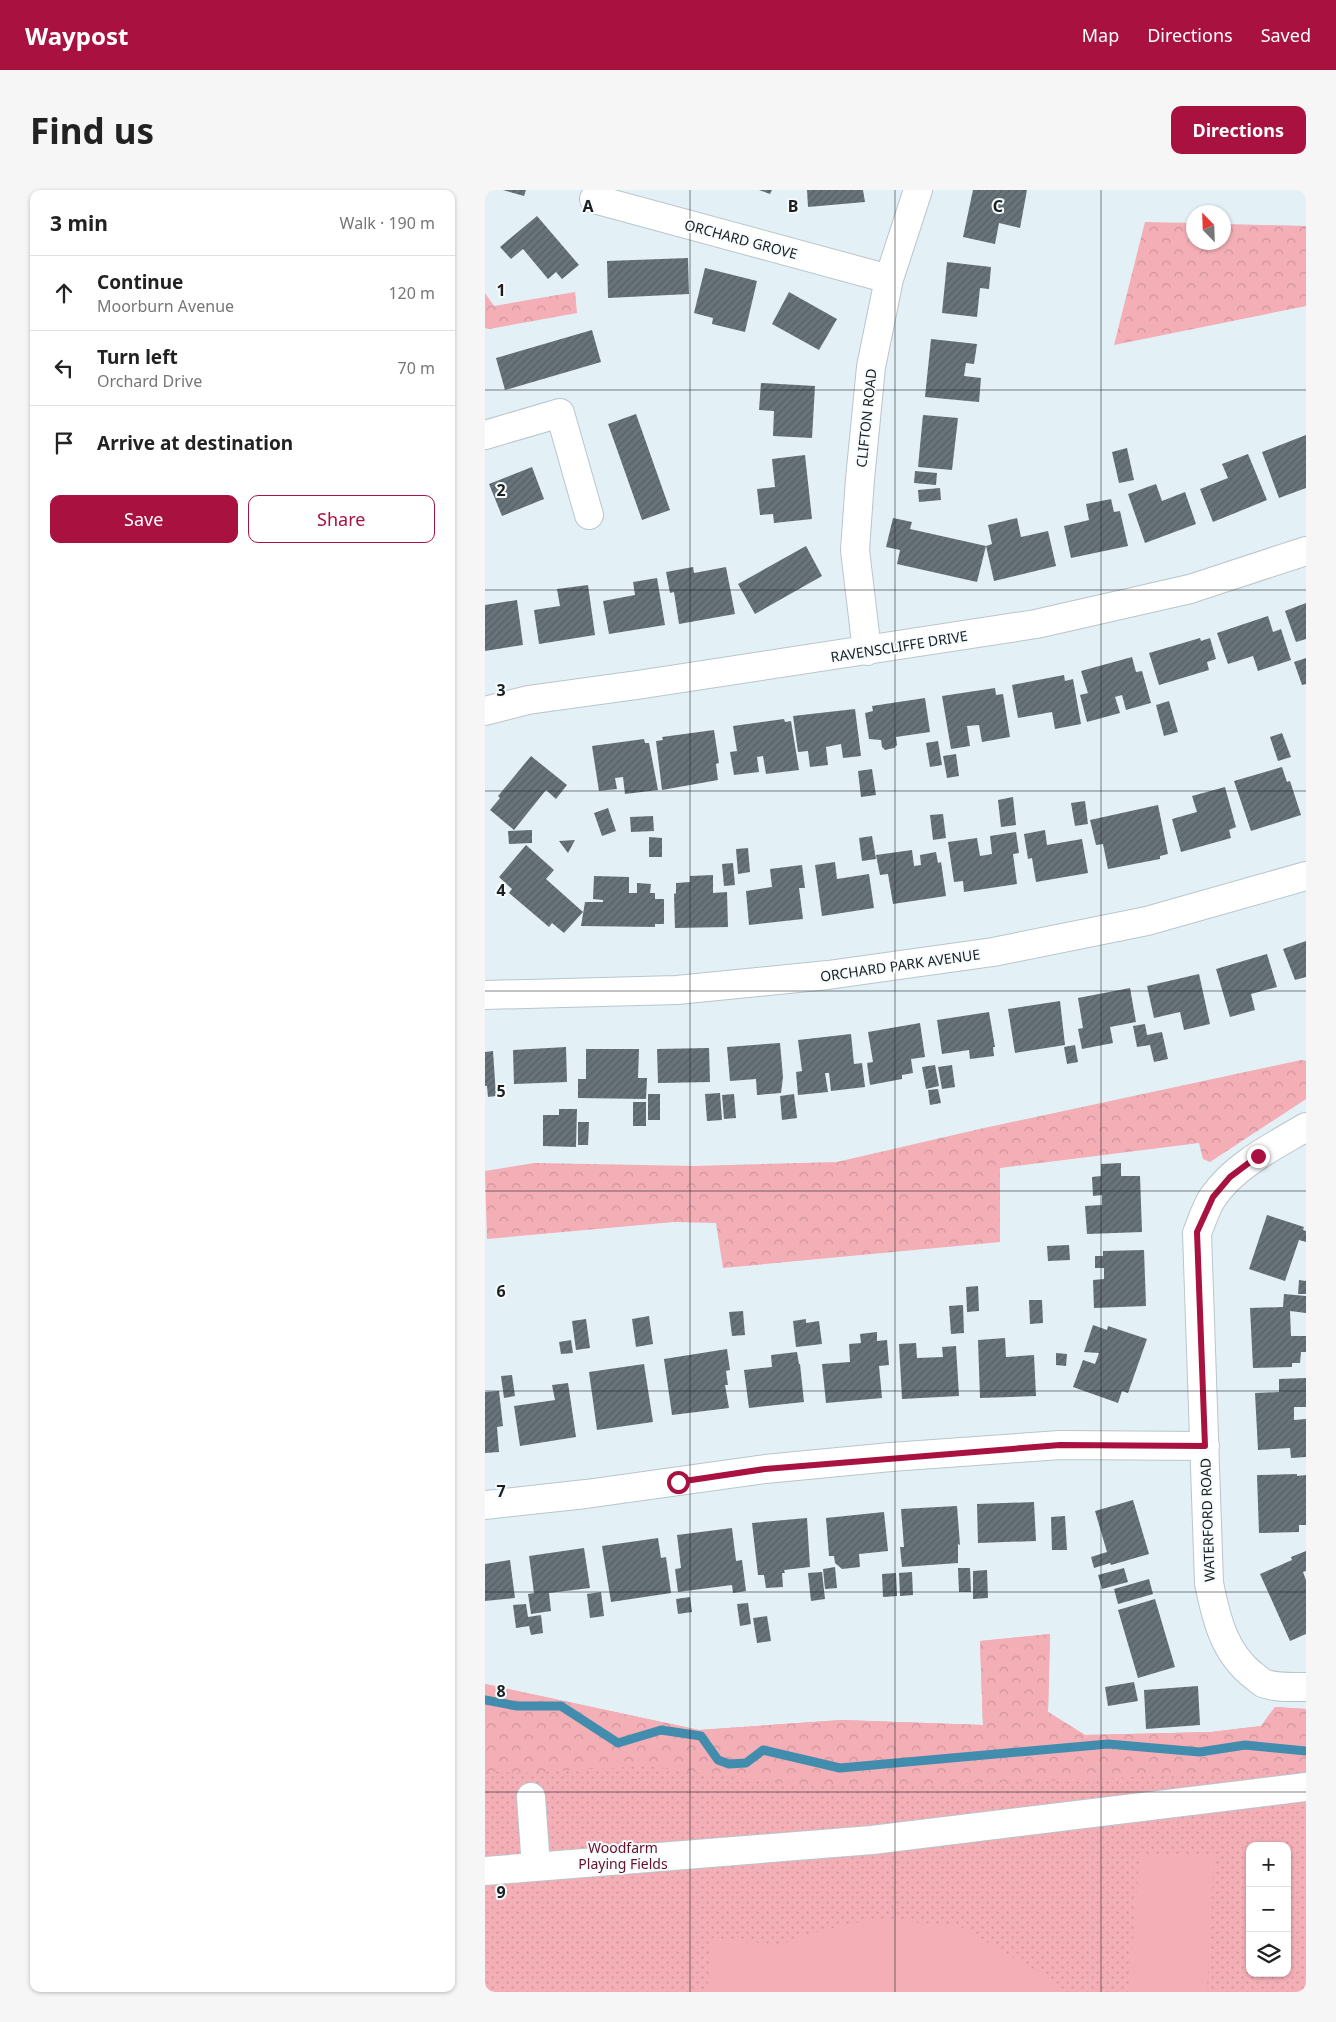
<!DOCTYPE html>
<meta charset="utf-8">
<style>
body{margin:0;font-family:"Noto Sans",sans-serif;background:#f6f6f6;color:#222}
.controls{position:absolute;right:15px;bottom:15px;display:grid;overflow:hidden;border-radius:10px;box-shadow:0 1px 4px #0004}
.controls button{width:45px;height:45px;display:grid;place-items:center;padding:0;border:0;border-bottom:1px solid #e0e0e0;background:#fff;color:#222;font:25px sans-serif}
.compass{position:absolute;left:701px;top:15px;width:45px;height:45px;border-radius:50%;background:#fff;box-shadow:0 1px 4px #0004;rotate:337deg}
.stop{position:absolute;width:15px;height:15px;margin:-11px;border:4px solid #a81140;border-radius:50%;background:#fff}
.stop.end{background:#a81140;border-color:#fff;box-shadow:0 1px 5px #0008}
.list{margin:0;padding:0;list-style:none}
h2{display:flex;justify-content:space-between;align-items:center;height:65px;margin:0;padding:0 20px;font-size:21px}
h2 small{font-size:16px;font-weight:400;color:#767676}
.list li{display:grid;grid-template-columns:32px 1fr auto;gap:15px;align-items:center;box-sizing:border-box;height:75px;padding:0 20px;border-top:1px solid #e0e0e0}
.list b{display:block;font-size:19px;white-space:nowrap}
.list p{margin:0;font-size:16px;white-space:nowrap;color:#767676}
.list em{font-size:16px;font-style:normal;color:#767676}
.actions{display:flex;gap:10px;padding:15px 20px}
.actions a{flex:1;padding:11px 0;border:1px solid #a81140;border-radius:10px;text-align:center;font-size:18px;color:#a81140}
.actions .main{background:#a81140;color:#fff}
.icon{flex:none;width:28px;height:28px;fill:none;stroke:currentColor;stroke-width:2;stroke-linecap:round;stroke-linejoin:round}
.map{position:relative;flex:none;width:821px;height:1802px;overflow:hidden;border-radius:10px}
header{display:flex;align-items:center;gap:30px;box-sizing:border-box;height:70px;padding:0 25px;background:#a81140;color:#fff}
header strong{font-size:24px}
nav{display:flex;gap:28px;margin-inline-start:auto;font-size:18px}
.intro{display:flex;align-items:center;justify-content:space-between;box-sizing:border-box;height:120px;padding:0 30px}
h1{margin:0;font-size:35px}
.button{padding:12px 22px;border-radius:10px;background:#a81140;color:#fff;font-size:18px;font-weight:700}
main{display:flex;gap:30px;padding:0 30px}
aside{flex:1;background:#fff;border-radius:10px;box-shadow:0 1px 4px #0004}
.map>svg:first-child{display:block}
.grass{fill:url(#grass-dots);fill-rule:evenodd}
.forest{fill:url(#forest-crowns)}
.garden{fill:#f3aeb6}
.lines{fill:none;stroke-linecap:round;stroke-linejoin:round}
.stream{stroke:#428cad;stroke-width:9}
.building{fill:url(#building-hatch)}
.minor-casing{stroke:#b9c6cc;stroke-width:30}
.minor{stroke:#fff;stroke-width:28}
.route{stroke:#a81140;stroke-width:6}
.grid{fill:none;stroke:#1a1f21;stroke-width:1;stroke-opacity:0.55}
.labels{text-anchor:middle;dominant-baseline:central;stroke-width:4;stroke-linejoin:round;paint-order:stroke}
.street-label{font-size:14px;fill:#1a1f21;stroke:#f6fbfe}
.park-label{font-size:14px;fill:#651026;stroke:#f6fbfe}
.grid-label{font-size:16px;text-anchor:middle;font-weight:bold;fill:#1a1f21;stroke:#f6fbfe;stroke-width:4;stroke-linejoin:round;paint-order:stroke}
</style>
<header>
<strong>Waypost</strong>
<nav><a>Map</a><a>Directions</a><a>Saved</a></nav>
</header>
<div class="intro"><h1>Find us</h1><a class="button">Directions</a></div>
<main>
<aside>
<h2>3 min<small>Walk · 190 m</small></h2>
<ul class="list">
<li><svg class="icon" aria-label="ahead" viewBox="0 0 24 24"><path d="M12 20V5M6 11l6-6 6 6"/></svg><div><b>Continue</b><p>Moorburn Avenue</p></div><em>120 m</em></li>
<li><svg class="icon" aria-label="left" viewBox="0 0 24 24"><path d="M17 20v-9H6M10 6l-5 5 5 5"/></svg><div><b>Turn left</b><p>Orchard Drive</p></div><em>70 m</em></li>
<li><svg class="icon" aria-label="arrive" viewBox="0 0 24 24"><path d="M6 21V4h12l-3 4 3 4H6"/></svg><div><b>Arrive at destination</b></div></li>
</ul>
<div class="actions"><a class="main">Save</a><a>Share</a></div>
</aside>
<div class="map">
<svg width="821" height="1802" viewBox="0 0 821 1802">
<defs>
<pattern id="grass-dots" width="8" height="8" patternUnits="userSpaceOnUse" patternTransform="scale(1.25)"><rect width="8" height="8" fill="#f3aeb6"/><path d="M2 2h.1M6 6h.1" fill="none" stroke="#d0959c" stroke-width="1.8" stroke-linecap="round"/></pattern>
<pattern id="forest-crowns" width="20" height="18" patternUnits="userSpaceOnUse" patternTransform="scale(1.25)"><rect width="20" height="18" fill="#f3aeb6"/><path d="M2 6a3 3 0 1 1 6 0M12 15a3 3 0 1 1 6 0" fill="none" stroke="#d0959c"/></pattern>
<pattern id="building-hatch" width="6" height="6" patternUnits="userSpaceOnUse" patternTransform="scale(1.25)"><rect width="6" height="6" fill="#68747a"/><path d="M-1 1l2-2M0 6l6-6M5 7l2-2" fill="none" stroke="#555f64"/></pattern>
</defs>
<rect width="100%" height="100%" fill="#e3f0f6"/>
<path class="grass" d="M565,1444L563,1522L600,1545L726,1542L776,1536L790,1517L821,1519V1802H0V1494L214,1540L357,1530L498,1535L495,1451ZM765,1656H802V1783H765Z"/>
<path class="forest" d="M660,32L708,33V52H738L739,34L821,36V116L629,155Z
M90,102L92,123L4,139L0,138V103L9,116Z
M816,870L821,871V909L725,972L718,969L714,953L515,978V1052L238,1078L231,1033L189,1032L2,1049L0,981L49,973L209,976L352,972L499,938Z
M565,1444L563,1522L600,1545L726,1542L776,1536L790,1517L821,1519V1579L538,1592L325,1596L160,1576L35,1583L0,1581V1494L214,1540L357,1530L498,1535L495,1451Z"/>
<path class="garden" d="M655,1665H729L722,1802H643Z
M391,1728L476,1737L572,1793L578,1802H222L227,1748L297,1755L312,1747Z"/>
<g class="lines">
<path class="stream" d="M0,1510L32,1516H76L133,1553L176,1540L216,1546L233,1570L244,1574L261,1573L278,1560L355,1578L623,1554L715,1562L760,1555L821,1561"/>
</g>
<path class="building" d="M18,0H41L39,6Z
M274,0H287L285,4Z
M322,0H378L380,12L323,17Z
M488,0H542L535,38L514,33L510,54L478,47Z
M52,26L94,75L77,89L71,82L63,89L38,59L26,69L15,57Z
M203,68L204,104L123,108L122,71Z
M462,72L506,77L504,99L495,98L492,127L457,123Z
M220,78L272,91L260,142L227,134L228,128L209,123Z
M304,102L352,129L334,160L287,134Z
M107,140L116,172L20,200L11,168Z
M446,149L492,154L489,174L481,173L479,186L496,188L494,212L440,207Z
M276,193L330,196L327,248L288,246L289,221L274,220Z
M151,224L185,320L157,330L123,234Z
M438,225L473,228L467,280L433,277Z
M821,245V298L794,308L777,262Z
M642,258L649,290L634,293L627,262Z
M763,264L782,310L728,332L715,299L743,288L737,274Z
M320,265L327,329L289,333L288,324L275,325L272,299L290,297L287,269Z
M47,277L59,309L17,326L4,294Z
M430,281L452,283L451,295L429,293Z
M671,294L677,311L700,302L711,334L660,353L643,304Z
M455,298L456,310L434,312L433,300Z
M626,309L629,322L635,321L643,356L586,368L579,336L604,330L601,314Z
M408,328L427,332L425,339L501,356L492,392L412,374L415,360L401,357Z
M532,328L536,347L563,341L571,376L509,391L501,356L507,354L503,335Z
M321,356L337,386L270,424L253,394Z
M208,377L209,383L241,377L250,424L194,434L189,402L185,403L181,382Z
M172,388L180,435L124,444L118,411L150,405L148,392Z
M103,395L110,445L54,454L49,420L75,416L72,399Z
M32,410L38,455L0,461V415Z
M821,413V449L811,452L800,421Z
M783,426L788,442L796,439L806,470L773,481L768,466L743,474L732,443Z
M715,448L716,451L725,448L731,469L722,472L724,480L674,495L664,463Z
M647,467L651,482L657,481L666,513L641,520L637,505L630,507L635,523L602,532L595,505L603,503L596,481Z
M821,468V494L817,495L809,472Z
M579,485L580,491L588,489L596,534L570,539L567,522L533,528L527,495Z
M510,498L511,505L518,504L525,547L497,552L494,535L482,536L485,556L466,559L457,506Z
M440,508L445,542L411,547L412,555L409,558L400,560L397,557L396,550L384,549L380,523L388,521L387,516Z
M684,511L693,542L679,546L671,515Z
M370,519L376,566L358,568L356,554L341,557L343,575L325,577L323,561L313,562L308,526Z
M299,529L300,532L306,531L314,580L281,584L278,566L272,567L274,582L249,585L245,562L252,561L248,536Z
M229,540L234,573L231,574L233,590L177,600L171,551L178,550L177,547Z
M797,543L806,567L793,571L785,547Z
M159,549L160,553H164L173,600L140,604L138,587L130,588L132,599L114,601L107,556Z
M453,551L457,575L445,577L441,553Z
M471,564L474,586L462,588L458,566Z
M46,566L82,595L71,609L61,600L29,640L5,620L15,608L13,606Z
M797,577L802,592L805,591L816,625L766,641L749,591Z
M387,579L391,605L376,607L373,581Z
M740,597L751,637L744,640L746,648L696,662L687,629L712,622L707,606Z
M528,607L531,635L516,637L513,610Z
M600,611L603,634L590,636L586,613Z
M673,615L683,664L675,666V669L623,679L618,654L611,655L605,630Z
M123,618L131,641L117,646L109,623Z
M458,624L461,648L448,650L445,625Z
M168,626L169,641L146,642L145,627Z
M47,640V653L24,654L23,641Z
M560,640L562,655L597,649L603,683L551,692L547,668L543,669L539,644Z
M531,642L534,663L528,664L532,694L479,702L478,691L469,692L463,652L492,648L495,666L507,664L505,646Z
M387,646L391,669L377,671L374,648Z
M164,647L177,648V667H164Z
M90,650L83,663L74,651Z
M41,655L69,680L61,689L98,722L79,743L67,733L64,737L24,703L27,699L14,687Z
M263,658L265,682L253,684L251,659Z
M427,660L429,676L436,675L435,665L451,662L453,673L456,672L461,706L408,714L403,684L395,685L391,665Z
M350,672L352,689L384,684L389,718L337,726L330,675Z
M248,673L250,695L239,696L237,674Z
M317,675L320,698H314L318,729L264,735L261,701L287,697L285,679Z
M228,685V703L242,702L243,737L190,738L189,704L191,703V693L205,692V686Z
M109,686L144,687V703H152V693L166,694L165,703H170V709H179V734H170V737L96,736L100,712H118V710L108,709Z
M821,751V787L810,790L798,759Z
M782,764L792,797L766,804L770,820L745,827L731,779Z
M714,784L725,834L699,840L695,822L669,828L662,796Z
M645,798L651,832L625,837L628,853L597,859L593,839L598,838L593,808Z
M575,811L580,855L530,863L523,819Z
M504,822L510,857H508L509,866L485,869L484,860L457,864L452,830Z
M435,833L440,867L426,869L428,883L417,885V889L385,895L382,873L388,872L383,842Z
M660,834L662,845L677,842L683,869L669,872L665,855L652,857L648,836Z
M366,844L369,874L377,873L380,897L346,901L344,883H340L343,902L313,905L311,882L317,881L313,850Z
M295,853L298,887L296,903L272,905L271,889L245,891L242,857Z
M590,855L593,872L582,874L579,857Z
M81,857L82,892L29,894L28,860Z
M224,858L225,892L173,893L172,859Z
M101,859H154L153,888H162L161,909L93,908V889H101Z
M8,861L11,906L3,907L2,896H0V862Z
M450,875L454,896L441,899L437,877Z
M467,875L470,897L457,899L453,877Z
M453,899L456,913L445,915L443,900Z
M235,903L237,930L222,931L220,904Z
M163,904H175V930H163Z
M249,904L251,928L239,929L237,905Z
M309,904L312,928L297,930L295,906Z
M148,912H161V936H148Z
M74,919H92L91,957L58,956V925H74Z
M93,932H104L103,955H93Z
M636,973V986H655L657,1042L602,1044L600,1016L617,1015V1005L608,1006L607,987L616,986V974Z
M782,1025L819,1037L818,1040L821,1041V1052L814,1050L800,1091L764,1079Z
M584,1055L585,1070L563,1071L562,1056Z
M659,1060L661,1116L609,1118L608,1090L619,1089V1078H610V1066H618V1061Z
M814,1090L821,1091V1104H813Z
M493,1096L494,1121L482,1122L481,1097Z
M799,1104L821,1106V1123L805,1121L806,1146H821V1162H816L815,1173H807V1177L768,1178L765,1118L798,1117Z
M544,1110H557L558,1133L545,1134Z
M478,1115L479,1143L466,1144L464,1116Z
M258,1121L260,1145L247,1146L244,1122Z
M164,1126L168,1154L151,1157L147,1129Z
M101,1129L105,1158L91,1160L87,1131Z
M321,1129V1133L334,1131L337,1154L311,1157L308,1131Z
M608,1135L622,1140L623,1136L662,1149L643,1203L637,1201L633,1213L588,1197L598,1170L610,1174L614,1163L599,1162Z
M392,1142V1151L402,1150L404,1175L394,1176L397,1208L341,1213L337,1174L365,1172L364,1154L376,1153L375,1144Z
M520,1148L521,1167L549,1165L551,1206L495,1208L493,1150Z
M86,1150L88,1163L76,1164L74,1152Z
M431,1153L432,1168L458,1167L457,1157L471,1156L474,1206L417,1209L414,1154Z
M242,1159L245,1180L241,1181L243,1195H240L244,1218L187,1225L179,1169Z
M312,1162L314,1174H315L319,1212L264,1218L259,1180L287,1177L286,1165Z
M571,1163L582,1164L581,1176L571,1175Z
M159,1174L168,1232L112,1240L104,1182Z
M27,1185L30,1206L19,1208L16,1186Z
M821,1188V1217H809V1230L821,1229V1267L806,1268L805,1258L773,1260L770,1203L794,1202V1189Z
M83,1193L91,1247L35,1256L29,1216L70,1210L67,1195Z
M14,1201L18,1236L12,1237L14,1262L0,1263V1202Z
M812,1284V1286L821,1285V1335H814V1342L774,1343L772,1285Z
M648,1310L664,1364L626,1375L625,1373L609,1378L606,1367L622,1362L610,1321Z
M549,1312L551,1351L493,1353L492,1314Z
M472,1316L475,1355L473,1354V1373L417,1377L415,1357H419L416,1319Z
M399,1322L403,1361L374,1364L375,1377L357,1379L350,1373L349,1366H344L341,1328Z
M580,1326L582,1360H567L566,1327Z
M322,1328L325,1377L299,1380L300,1383H297L298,1397L281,1398L279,1385H273L267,1333Z
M247,1338L251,1371L257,1370L261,1401L248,1403L247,1395L193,1402L190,1379L196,1378L192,1345Z
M173,1348L176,1368L181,1367L186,1403L126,1412L117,1356Z
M99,1358L105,1398L64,1403L66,1421L46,1424L43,1404L49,1403L44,1366Z
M821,1361V1381L818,1382L821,1390V1444L805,1451L775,1384L807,1370L806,1367Z
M25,1370L30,1408L0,1411V1374Z
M350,1377L352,1398L340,1399L338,1379Z
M473,1378H485L486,1402H474Z
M639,1378L643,1392L617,1399L613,1385Z
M502,1380L503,1408L488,1409V1381Z
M337,1382L340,1409L326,1411L323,1383Z
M427,1382L428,1405L415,1406L414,1383Z
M411,1383L412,1406L398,1407L397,1384Z
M664,1389L668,1404L633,1414L629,1399Z
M116,1402L119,1426L105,1428L102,1404Z
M205,1407L207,1422L193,1424L191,1409Z
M670,1409L690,1477L653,1488L633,1420Z
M263,1413L266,1434L255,1436L252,1414Z
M41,1414L43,1427L56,1425L58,1443L46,1445L44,1436L31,1438L28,1415Z
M282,1426L286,1451L272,1453L268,1428Z
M649,1492L653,1511L623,1516L620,1497Z
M713,1496L715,1535L661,1539L659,1500Z"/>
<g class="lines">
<g class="minor-casing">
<path id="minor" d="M109,9L404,89
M0,245L75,223L104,325
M382,461L370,360L375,289L386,177L404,89L433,0
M0,521L43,510L152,495L551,434L705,399L821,361
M0,805L192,800L343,785L508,762L662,731L821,686
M821,937C789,956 750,975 728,1007C721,1017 717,1031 712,1043L724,1393C731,1428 739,1463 769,1486C772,1488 775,1491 778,1493C790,1498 808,1497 821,1497
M0,1315L101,1304L280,1279L406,1267L575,1255L720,1256
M46,1607L51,1677
M0,1681L387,1650L821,1597"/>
</g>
<use href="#minor" class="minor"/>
</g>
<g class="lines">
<path class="route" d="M193,1292L280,1279L575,1255L720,1256L712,1042L728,1007L745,987L773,966"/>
</g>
<path class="grid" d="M205,0V1802M410,0V1802M616,0V1802M0,200H821M0,400H821M0,601H821M0,801H821M0,1001H821M0,1201H821M0,1402H821M0,1602H821"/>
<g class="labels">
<g class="street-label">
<text transform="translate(256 49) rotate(15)">ORCHARD GROVE</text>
<text transform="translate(381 228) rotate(-84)">CLIFTON ROAD</text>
<text transform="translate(414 456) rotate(-9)">RAVENSCLIFFE DRIVE</text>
<text transform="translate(415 775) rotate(-8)">ORCHARD PARK AVENUE</text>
<text transform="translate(722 1330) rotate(-92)">WATERFORD ROAD</text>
</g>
<g class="park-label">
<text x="138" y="1657">Woodfarm<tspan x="138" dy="16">Playing Fields</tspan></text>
</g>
</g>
<g class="grid-label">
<text x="103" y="22">A</text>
<text x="308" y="22">B</text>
<text x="513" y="22">C</text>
<text x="16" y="106">1</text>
<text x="16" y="306">2</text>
<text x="16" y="506">3</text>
<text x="16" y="706">4</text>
<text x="16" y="907">5</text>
<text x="16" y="1107">6</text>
<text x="16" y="1307">7</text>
<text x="16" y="1507">8</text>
<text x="16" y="1708">9</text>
</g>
</svg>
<div class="controls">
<button>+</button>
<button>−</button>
<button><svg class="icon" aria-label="layers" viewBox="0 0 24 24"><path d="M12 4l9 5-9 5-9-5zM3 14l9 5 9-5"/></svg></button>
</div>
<svg class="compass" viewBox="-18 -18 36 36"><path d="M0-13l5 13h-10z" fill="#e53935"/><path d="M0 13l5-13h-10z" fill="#767676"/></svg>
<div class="stop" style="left:193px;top:1292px"></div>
<div class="stop end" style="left:773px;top:966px"></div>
</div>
</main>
